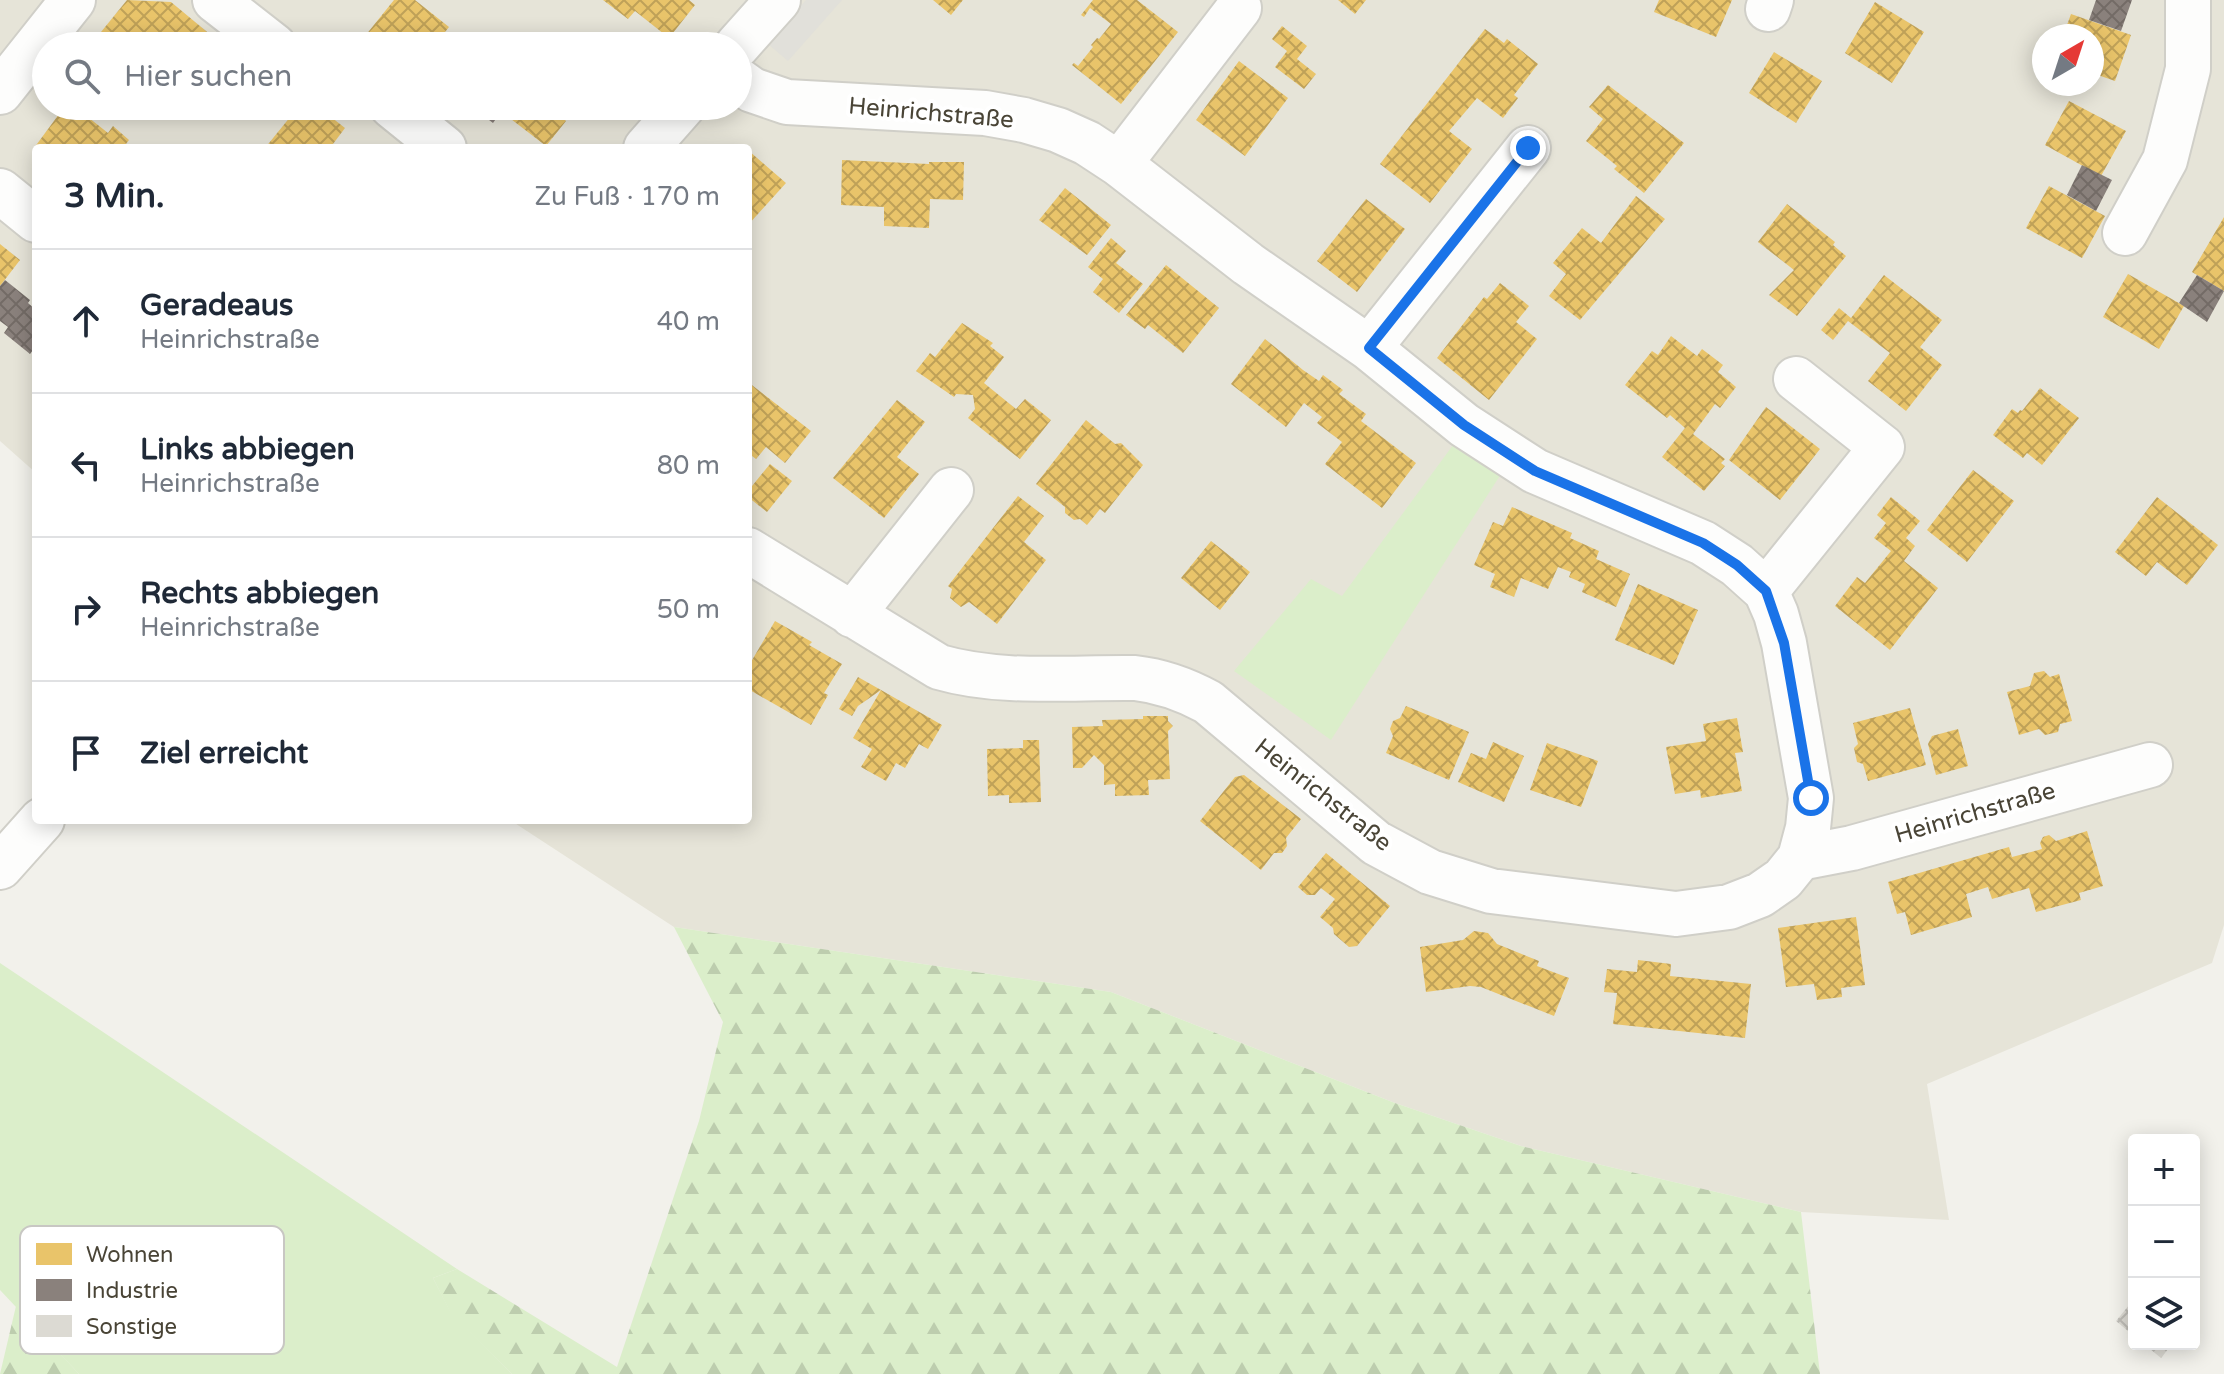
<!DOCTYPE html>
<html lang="de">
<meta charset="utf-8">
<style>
body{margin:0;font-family:"Varela Round",sans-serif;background:#f6f6f7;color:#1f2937}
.controls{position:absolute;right:24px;bottom:24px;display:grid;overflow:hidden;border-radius:8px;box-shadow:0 4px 20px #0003}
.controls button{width:72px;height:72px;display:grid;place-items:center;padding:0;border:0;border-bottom:2px solid #e0e1e3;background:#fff;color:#1f2937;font:40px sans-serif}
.compass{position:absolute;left:2032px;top:24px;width:72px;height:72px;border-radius:50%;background:#fff;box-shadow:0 4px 20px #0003;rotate:39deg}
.stop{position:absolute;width:24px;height:24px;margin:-18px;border:6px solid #1a73e8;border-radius:50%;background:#fff}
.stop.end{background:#1a73e8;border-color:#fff;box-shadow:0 2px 8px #0008}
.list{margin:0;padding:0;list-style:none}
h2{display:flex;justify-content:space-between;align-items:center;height:104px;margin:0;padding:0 32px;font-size:34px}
h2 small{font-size:26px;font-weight:400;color:#747a83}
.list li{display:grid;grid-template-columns:52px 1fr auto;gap:24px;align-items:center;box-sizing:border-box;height:144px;padding:0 32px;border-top:2px solid #e0e1e3}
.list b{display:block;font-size:30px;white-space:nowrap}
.list p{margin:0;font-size:26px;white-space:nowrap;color:#747a83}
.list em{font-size:26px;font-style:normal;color:#747a83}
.icon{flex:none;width:44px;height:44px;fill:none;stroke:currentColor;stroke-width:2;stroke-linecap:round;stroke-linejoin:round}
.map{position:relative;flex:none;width:2224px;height:1374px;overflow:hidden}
.search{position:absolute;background:#fff;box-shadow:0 4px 20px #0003;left:32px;top:32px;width:720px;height:88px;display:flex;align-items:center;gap:20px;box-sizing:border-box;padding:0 28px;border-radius:44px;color:#747a83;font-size:30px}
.panel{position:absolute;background:#fff;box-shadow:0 4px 20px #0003;left:32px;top:144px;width:720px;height:680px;border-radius:8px}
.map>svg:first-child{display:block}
.residential{fill:#e6e4d8;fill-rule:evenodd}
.green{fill:#dbeeca}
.forest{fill:url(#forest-firs)}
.parking{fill:#e1e0da}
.homes{fill:url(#homes-cross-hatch)}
.industry{fill:url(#industry-cross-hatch)}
.building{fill:url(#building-cross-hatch)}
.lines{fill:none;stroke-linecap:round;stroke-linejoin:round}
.minor-casing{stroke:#d0cfc8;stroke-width:48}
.minor{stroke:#fdfdfc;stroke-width:44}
.route{stroke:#1a73e8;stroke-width:10}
.labels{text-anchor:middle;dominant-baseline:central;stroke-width:8;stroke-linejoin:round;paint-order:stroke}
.street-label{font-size:24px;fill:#494436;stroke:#fff}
.key{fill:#fff;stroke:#c8c7c3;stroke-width:2}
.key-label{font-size:22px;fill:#494436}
</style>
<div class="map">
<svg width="2224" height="1374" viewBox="0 0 2224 1374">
<defs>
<pattern id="forest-firs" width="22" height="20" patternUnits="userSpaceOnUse" patternTransform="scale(2)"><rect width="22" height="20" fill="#dbeeca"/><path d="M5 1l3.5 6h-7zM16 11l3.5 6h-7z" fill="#bdcdae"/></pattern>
<pattern id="homes-cross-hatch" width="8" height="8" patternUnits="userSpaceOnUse" patternTransform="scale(2)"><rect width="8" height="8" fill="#e9c46a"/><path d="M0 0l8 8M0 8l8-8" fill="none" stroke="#bfa158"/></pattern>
<pattern id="industry-cross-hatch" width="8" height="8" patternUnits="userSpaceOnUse" patternTransform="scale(2)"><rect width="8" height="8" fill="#8a817c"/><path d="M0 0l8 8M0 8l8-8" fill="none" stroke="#736b66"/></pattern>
<pattern id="building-cross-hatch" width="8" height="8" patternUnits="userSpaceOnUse" patternTransform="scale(2)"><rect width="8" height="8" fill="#dcdad3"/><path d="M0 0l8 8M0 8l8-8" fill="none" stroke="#bebcb6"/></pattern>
</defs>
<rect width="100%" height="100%" fill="#f2f1eb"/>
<path class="residential" d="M0,0H2224V925L2212,963L1927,1084L1949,1220L1801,1212L1521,1146L1395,1103L1111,992L674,927L510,820H748V148H36V473L0,441ZM2044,36H2092V84H2044ZM46,46H738V106H46Z"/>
<path class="green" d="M1456,441L1501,474L1331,740L1234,671L1311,579L1342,596Z
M0,963L457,1269L433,1278L450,1311L512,1374H79L0,1290Z"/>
<path class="forest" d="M674,927L1111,992L1395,1103L1521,1146L1801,1212L1820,1374H512L450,1312L433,1278L457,1269L617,1367L699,1121L723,1022Z
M16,1306L79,1374H0Z"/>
<path class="parking" d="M806,0H842L788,61L768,44Z"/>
<path class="homes" d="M127,0L171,2L212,36L204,46H119L101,32Z
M394,0H415L449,27L434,46H378L365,36Z
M603,0H689L695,5L669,38L635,11L628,19Z
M933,0H963L951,15Z
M1093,0H1137L1178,32L1121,104L1072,65L1074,63L1078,66L1093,47L1091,45L1097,38L1099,39L1111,24L1090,8L1084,17L1081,15Z
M1338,0H1366L1355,14Z
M1659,0H1732L1716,37L1654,12Z
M1875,2L1924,32L1892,83L1845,53Z
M2071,14L2131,35L2115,81L2092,73V36H2063Z
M1282,26L1307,46L1297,59L1316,74L1304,89L1275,67L1287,51L1272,39Z
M1485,29L1504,43L1507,39L1538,64L1514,95L1518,98L1503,118L1477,98L1449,131L1472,149L1430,203L1380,164Z
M1774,52L1822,81L1796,123L1749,93Z
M1239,61L1288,98L1245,156L1196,120Z
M1608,85L1684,143L1644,193L1614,169L1617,166L1586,141L1603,119L1589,107Z
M2069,101L2126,131L2101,176L2045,145Z
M65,106H74L108,133L113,126L129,140L123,148H34Z
M299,106H319L327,113L331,108L336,112L331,117L345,128L330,148H265Z
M505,106H570L562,117L566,121L546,146L502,112Z
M749,151L786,183L748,225V153Z
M842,160L929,164V162H964L963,200L930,199L929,228L884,226V207L841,205Z
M2049,186L2105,216L2082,258L2026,228Z
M1065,188L1111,225L1087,255L1039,220Z
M1636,196L1665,219L1580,320L1549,296L1566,274L1553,263L1582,228L1601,243Z
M1366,199L1405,229L1357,292L1317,261Z
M1787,204L1835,242L1833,245L1846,256L1797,316L1769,295L1794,270L1758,242Z
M2224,217V291L2192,272Z
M1111,238L1126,251L1116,263L1143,284L1119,313L1093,292L1103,279L1088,267Z
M0,244L20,260L0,286Z
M1166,265L1219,308L1183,353L1148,325L1145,329L1126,315Z
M2128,274L2184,306L2159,349L2103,317Z
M1884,275L1942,320L1920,347L1942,365L1906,411L1868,381L1890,353L1848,321L1833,340L1821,330L1839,308L1851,318Z
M1500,283L1529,306L1516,322L1537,339L1489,400L1437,358L1484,297L1487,299Z
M962,323L993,343L990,346L1004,357L984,383L1016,409L1025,399L1051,420L1020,459L968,418L975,409L973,395L956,394L954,397L916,371L930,353L935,357Z
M1671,336L1697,356L1702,349L1723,365L1718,372L1736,387L1720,408L1715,404L1693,434L1725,459L1721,463L1725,466L1704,491L1662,457L1685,428L1670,415L1667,418L1625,385L1652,351L1658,355Z
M1265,339L1303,370L1319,381L1323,375L1343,390L1339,394L1366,414L1361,421L1416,463L1382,508L1325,464L1342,442L1317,423L1322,417L1304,403L1286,427L1231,384Z
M748,382L811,431L785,463L766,447L756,459L748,453Z
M2040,388L2079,418L2042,465L2027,453L2023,458L1993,435L2012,409L2018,413L2020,410L2022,411Z
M897,400L925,422L897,457L919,474L884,518L833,478Z
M1766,407L1820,449L1780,500L1729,460Z
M1086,420L1115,444L1121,443L1143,465L1105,513L1100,509L1087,525L1080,519L1074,520L1065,513V507L1036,484Z
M770,464L792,481L767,512L748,497V491Z
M1973,470L2014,501L1967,562L1927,530Z
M1018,496L1044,516L1024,542L1046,560L997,624L969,602L961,607L950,598L952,589L948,586Z
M1891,497L1920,521L1906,538L1915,546L1904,561L1938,588L1890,650L1835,606L1857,577L1865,583L1891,551L1874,538L1886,523L1877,515Z
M2157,497L2218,545L2187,585L2157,562L2146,576L2115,552Z
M1512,507L1572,533L1570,538L1599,551L1596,559L1630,574L1616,607L1582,592L1585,584L1569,577L1571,572L1558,567L1548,589L1521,578L1514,597L1490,587L1495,574L1474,565L1493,522L1503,526Z
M1211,541L1250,572L1220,610L1181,578Z
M1638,584L1698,610L1674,665L1615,640Z
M775,621L812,642L809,645L842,664L824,693L828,695L811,725L748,689V667Z
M2044,671L2050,677L2059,674L2072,721L2060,724L2058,732L2045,735L2039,729L2019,735L2007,692L2030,686L2034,673Z
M858,677L881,690L858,706L852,716L839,709Z
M881,690L942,725L928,749L919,744L905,768L896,763L886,781L861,767L872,749L853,738Z
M1406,706L1469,732L1449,780L1386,753L1393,736L1390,729L1393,721L1400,718Z
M1910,708L1926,765L1868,781L1863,764L1857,762L1854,748L1858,744L1853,723Z
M1143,716H1168V721L1173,726L1168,731L1170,779L1148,780L1149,795L1115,796V784L1104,785V765L1094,755L1082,768H1073L1072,727L1103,726L1102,720L1143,719Z
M1737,718L1743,752L1735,753L1742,791L1701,798L1700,790L1675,794L1666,747L1706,741L1703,724Z
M1958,729L1968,766L1936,775L1928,744L1932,736Z
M1023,740H1039L1041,802L1009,803V795L988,796L987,749L1023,748Z
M1493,742L1524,756L1504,802L1458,782L1471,753L1486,759Z
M1547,743L1598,761L1581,807L1530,790Z
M1244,775L1301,819L1286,838L1287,846L1282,853H1274L1261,870L1200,821L1235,777Z
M2087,831L2103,886L2079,893L2081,900L2036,912L2029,888L1992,899L1988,887L1966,894L1972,917L1911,935L1905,912L1897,914L1888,882L2009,847L2012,857L2042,849L2040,843L2043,837L2049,835L2056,841Z
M1326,853L1390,906L1357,946L1349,947L1334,934L1333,928L1320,917L1335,899L1321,888L1315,895H1307L1298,887Z
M1856,917L1865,985L1841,988L1842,997L1817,1000L1814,984L1786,987L1778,928Z
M1474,931L1488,933L1497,944L1539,961L1537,966L1569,978L1554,1016L1481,987L1470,986L1426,992L1420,947L1463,940Z
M1638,960L1671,964L1670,976L1751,984L1745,1038L1613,1024L1617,993L1604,992L1607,969L1637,972Z"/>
<path class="industry" d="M2096,0H2132L2121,31L2089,20Z
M471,106H505L493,123Z
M2082,165L2112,180L2096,211L2067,195Z
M2197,275L2224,291L2207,322L2179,303Z
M5,280L30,300L28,303L36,310V346L30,354L4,333L8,327L0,321V286Z"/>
<path class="building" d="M2134,1299V1336L2116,1321Z
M2144,1344H2172L2161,1358Z"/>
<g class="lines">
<g class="minor-casing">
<path id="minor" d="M215,0L274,46
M1768,9L1771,0
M737,46L778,0
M738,80L752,90L787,102L985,113L1024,120L1058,130L1087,143L1119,164L1248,264L1369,348L1464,425L1535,471L1703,543L1737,565L1766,591L1776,614L1784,643L1811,798L1808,828L1800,858L1783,879L1760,895L1729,907L1676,914L1491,891L1430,872L1376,843L1208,702C1184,689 1162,681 1135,678C1071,677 1001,685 939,667L748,550
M0,92L73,0
M392,106L444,148
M646,148L683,106
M1119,164L1239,8
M0,191L36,220
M2125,233L2165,160L2188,69V0
M1369,348L1528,148
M1766,591L1882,447L1796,379
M852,615L951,490
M1800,858L1852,848L2150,765
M0,867L42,820"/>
</g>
<use href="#minor" class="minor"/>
</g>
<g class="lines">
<path class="route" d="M1528,148L1369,348L1464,425L1535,471L1703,543L1737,565L1766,591L1784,643L1811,798"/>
</g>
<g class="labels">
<g class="street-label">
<text transform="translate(931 113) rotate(5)">Heinrichstraße</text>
<text transform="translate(1323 795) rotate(38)">Heinrichstraße</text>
<text transform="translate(1975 813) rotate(-16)">Heinrichstraße</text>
</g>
</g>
<rect x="20" y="1226" width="264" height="128" rx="12" class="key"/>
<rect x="36" y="1243" width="36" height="22" fill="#e9c46a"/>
<rect x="36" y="1279" width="36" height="22" fill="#8a817c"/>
<rect x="36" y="1315" width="36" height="22" fill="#dcdad3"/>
<g class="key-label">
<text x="86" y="1262">Wohnen</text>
<text x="86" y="1298">Industrie</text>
<text x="86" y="1334">Sonstige</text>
</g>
</svg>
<div class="controls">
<button>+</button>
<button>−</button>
<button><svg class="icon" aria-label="layers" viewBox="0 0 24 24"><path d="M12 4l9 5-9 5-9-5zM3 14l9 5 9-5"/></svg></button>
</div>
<svg class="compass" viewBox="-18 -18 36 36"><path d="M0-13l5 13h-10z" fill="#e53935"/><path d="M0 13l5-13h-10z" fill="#747a83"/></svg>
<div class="stop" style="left:1811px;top:798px"></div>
<div class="stop end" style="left:1528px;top:148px"></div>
<div class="search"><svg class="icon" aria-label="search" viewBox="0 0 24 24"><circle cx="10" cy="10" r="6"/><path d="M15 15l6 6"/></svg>Hier suchen</div>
<section class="panel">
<h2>3 Min.<small>Zu Fuß · 170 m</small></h2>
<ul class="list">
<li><svg class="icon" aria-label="ahead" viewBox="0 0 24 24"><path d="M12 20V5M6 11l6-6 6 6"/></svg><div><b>Geradeaus</b><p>Heinrichstraße</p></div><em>40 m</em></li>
<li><svg class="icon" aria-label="left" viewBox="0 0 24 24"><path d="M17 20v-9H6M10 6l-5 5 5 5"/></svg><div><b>Links abbiegen</b><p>Heinrichstraße</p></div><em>80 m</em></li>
<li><svg class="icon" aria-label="right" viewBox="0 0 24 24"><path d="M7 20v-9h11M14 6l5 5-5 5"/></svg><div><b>Rechts abbiegen</b><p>Heinrichstraße</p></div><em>50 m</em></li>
<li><svg class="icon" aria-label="arrive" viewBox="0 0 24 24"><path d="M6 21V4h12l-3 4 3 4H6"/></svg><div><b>Ziel erreicht</b></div></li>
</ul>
</section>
</div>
